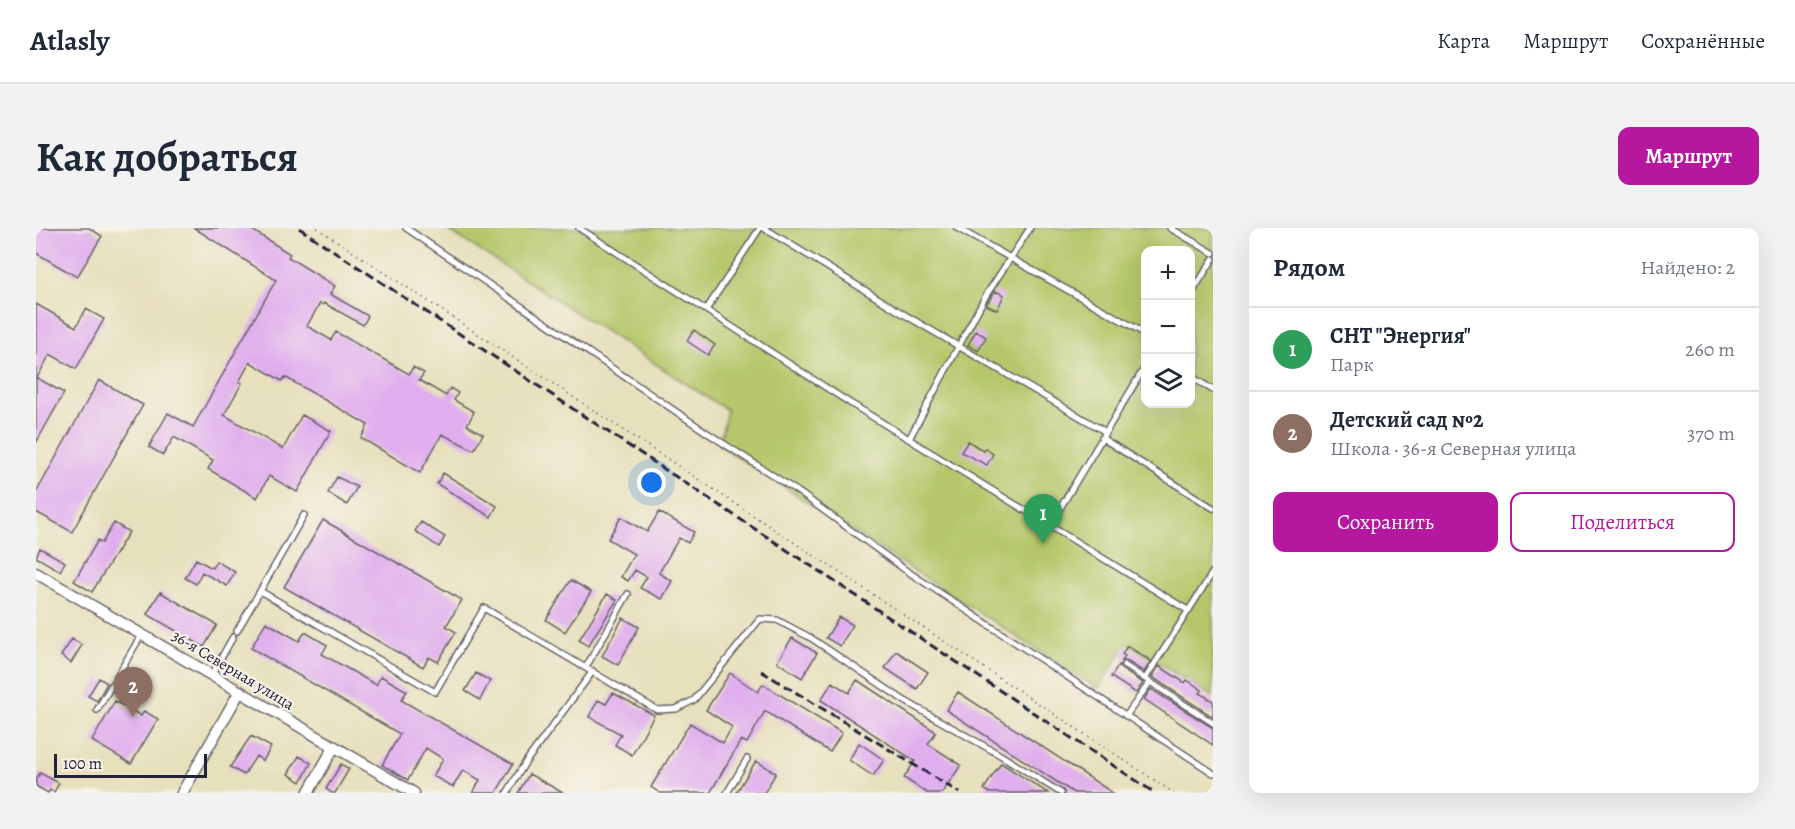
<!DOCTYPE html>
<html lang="ru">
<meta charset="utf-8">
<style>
body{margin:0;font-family:Alegreya,serif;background:#f2f2f3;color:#1f2937}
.controls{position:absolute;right:18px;top:18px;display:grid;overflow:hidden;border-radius:12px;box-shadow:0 6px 24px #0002}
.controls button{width:54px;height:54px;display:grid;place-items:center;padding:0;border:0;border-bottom:2px solid #e0e1e3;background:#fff;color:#1f2937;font:30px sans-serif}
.scale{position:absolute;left:18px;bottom:15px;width:153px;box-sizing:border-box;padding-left:6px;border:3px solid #22223b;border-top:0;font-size:16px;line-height:21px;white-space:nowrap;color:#22223b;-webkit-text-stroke:4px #f7f3e8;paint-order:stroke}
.you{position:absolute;left:616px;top:255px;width:21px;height:21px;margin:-15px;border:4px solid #fff;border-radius:50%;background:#1a73e8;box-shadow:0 0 0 9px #1a73e833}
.badge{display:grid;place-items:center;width:39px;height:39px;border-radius:50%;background:#b5179e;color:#fff;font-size:20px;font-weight:700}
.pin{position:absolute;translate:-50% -50px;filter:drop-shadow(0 2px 3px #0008)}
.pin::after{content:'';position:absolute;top:32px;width:21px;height:18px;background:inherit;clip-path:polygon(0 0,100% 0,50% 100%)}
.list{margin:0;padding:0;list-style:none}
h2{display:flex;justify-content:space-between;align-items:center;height:78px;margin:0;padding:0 24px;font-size:26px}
h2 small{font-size:20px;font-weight:400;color:#747a83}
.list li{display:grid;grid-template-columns:39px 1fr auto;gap:18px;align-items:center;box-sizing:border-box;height:84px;padding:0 24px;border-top:2px solid #e0e1e3}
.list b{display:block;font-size:22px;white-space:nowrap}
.list p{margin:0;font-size:20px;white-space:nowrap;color:#747a83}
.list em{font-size:20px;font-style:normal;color:#747a83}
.actions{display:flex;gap:12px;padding:18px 24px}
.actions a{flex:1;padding:14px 0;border:2px solid #b5179e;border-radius:12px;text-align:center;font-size:21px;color:#b5179e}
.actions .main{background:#b5179e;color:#fff}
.icon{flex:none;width:33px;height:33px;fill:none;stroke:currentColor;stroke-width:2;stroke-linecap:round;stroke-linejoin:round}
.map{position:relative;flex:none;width:1177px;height:565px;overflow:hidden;border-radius:12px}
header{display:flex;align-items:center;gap:36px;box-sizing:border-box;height:84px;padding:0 30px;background:#fff;border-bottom:2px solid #e0e1e3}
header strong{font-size:28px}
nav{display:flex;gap:33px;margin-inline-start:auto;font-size:21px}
.intro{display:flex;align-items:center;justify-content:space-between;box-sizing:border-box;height:144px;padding:0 36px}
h1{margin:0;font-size:42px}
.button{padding:15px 27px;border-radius:12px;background:#b5179e;color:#fff;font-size:21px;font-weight:700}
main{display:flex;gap:36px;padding:0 36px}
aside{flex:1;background:#fff;border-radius:12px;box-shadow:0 6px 24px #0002}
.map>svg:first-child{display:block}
.green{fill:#b5c76b;stroke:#6c7453;stroke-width:1.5;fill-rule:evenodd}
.building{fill:#e0adee}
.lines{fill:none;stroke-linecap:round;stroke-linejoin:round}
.service-casing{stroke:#676468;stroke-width:8}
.minor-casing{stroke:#676468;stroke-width:13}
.path{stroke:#676468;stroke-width:1.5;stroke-dasharray:1.5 4.5;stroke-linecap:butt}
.service{stroke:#fff;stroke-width:5}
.minor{stroke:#fff;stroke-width:10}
.rail{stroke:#22223b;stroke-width:3;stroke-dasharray:9 4.5;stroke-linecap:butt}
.labels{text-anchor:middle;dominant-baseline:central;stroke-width:4.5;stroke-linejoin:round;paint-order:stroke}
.street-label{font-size:16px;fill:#22223b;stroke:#f7f3e8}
</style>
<header>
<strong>Atlasly</strong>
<nav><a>Карта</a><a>Маршрут</a><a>Сохранённые</a></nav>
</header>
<div class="intro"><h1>Как добраться</h1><a class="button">Маршрут</a></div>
<main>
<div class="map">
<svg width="1177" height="565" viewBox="0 0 1177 565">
<rect width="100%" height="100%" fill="#f7f3e8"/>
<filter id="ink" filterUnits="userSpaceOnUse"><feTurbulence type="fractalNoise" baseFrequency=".0167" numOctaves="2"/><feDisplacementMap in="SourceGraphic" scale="12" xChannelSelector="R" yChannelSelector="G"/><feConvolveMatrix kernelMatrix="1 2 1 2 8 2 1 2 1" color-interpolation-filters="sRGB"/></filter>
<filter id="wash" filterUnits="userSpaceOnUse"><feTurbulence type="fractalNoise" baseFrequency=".008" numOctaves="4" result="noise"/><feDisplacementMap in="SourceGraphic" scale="24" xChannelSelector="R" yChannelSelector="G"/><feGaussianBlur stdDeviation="1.35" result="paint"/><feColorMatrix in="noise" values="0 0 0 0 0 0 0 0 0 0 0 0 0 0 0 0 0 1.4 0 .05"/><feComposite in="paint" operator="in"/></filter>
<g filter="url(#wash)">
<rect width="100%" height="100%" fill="#e7e0bd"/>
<path class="green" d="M409,0H1177V469L1091,415L1062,461L683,217L691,182ZM1110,22H1154V176H1110Z"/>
<g id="blocks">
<path class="building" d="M0,0H53L66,8L41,49L0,25Z
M158,0H213L254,26L252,29L299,58L294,66L332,88L327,97L288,75L287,77L284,75L271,98L295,112L300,104L373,146L377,139L388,145L383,152L410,168L414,160L422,165L418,172L438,184L431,197L447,206L438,222L406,206L384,245L325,210L332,197L249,149L246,153L214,134L203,154L206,155L188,187L247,221L266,187L295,203L261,264L233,248L221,270L172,241L177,232L138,209L127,227L113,219L132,185L157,199L240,52Z
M959,63L968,67L961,82L950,77Z
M0,76L40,99L50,81L68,91L40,141L14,126L1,150L28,165L0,215Z
M658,102L679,117L672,127L651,113Z
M940,103L950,109L942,123L932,117Z
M63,152L107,177L36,304L0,284V265Z
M932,213L948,223L949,220L957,226L951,237L925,224Z
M407,245L461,278L455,289L401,256Z
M301,249L321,259L311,277L292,265Z
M623,284L658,304L652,315L643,310L623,345L636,353L626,371L604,360L611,349L599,342L592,353L585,349L598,326L572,311L585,289L611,304Z
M287,292L426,372L410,398L420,404L402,434L393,429L387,439L248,359Z
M385,294L409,309L403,319L379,303Z
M78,295L93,304L56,364L38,353L62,312L66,315Z
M4,320L29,334L24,343L0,329Z
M160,331L176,340L180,333L199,344L191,358L166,344L160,356L149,350Z
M535,352L555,364L529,404L510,392Z
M124,364L181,397L168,419L111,386Z
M571,366L581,372L552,418L543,412Z
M803,389L817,397L804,418L790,410Z
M587,390L603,399L582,437L566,428Z
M230,394L263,413L269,404L291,417L286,426L340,457L345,448L371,463L365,472L477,536L460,565H437L444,552L427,542L417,559L397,548L407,531L390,520L372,552L346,537L364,506L215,420Z
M756,410L781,425L766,450L741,434Z
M36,411L46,417L35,435L25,428Z
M1091,418L1115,433L1108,444L1091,433H1086L1089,428L1086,426Z
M860,423L892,444L881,461L849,440Z
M1083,437L1085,441L1107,455L1100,465L1075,449Z
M1123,438L1149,455L1151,452L1166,462L1164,465L1177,473V489L1116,449Z
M440,445L454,453L444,472L429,463Z
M694,445L722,464L727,456L806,505L794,524L729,483L711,515L705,512L674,565H624L615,559L654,495L687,515L696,499L670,482Z
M63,450L71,455L61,473L52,468Z
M821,452L900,504L892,516L925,537L906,565H891L868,550L879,533L785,472L796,454L813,465Z
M1115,461L1177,500V517L1108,471Z
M922,464L1077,565H1038L910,482Z
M577,465L618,487L596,527L579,517L585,506L553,489L562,472L570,476Z
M79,473L105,488L108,483L122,491L95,536L56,513Z
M215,508L235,519L227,533L220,528L208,547L194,539Z
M823,515L848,532L837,548L813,532Z
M263,528L275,535L265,554L252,546Z
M720,533L740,545L728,565H700Z
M965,535L1012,565H954L948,561Z
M305,536L313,541L299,565H296L290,561Z
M4,545L23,555L18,564L14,562L12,565L0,558V552Z
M493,546L513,557L527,565H482Z"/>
</g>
</g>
<g filter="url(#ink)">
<use href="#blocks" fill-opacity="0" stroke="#676468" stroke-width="1.5"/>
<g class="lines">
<g class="service-casing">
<path id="service" d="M370,0L670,204L764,265L868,341L1177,545
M543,0L814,175L1153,383
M728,0L869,87L1070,204
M921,0L1110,106
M1134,0L1177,25
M1154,68L1177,31
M670,82L724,0
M1154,148L1177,162
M1066,210L1177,280
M873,211L949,69L994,0
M1014,297L1110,137
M224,363L399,464L448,380L621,482L640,481L658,472L724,391L741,392L775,410L869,473L966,528L1025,565
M201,403L268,287
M1088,437L1177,495
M550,439L592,366
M176,446L197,409
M1109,451L1177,344
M61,482L106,406
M1090,488L1114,454
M471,565L489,535L557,443
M691,565L711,531"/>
</g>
<g class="minor-casing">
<path id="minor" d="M0,345L378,565
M146,565L204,463
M272,565L298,519"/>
</g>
<path class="path" d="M281,0L1138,565"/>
<use href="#service" class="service"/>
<use href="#minor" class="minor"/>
<path class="rail" d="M263,0L1119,565
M725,443L924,565"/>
</g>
</g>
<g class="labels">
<g class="street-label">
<text transform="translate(197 442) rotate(31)">36-я Северная улица</text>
</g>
</g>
</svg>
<div class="controls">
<button>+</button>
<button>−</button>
<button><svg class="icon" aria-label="layers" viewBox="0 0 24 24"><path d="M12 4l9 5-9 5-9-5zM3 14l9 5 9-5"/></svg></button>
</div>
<div class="scale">100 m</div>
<div class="you"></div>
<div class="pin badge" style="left:1007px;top:316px;background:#2e9e5b">1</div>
<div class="pin badge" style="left:97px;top:489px;background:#8d6e63">2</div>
</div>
<aside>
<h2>Рядом<small>Найдено: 2</small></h2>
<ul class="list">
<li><span class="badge" style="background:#2e9e5b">1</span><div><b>СНТ &quot;Энергия&quot;</b><p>Парк</p></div><em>260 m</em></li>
<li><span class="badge" style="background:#8d6e63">2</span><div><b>Детский сад №2</b><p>Школа · 36-я Северная улица</p></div><em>370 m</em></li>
</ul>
<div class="actions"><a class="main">Сохранить</a><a>Поделиться</a></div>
</aside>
</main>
